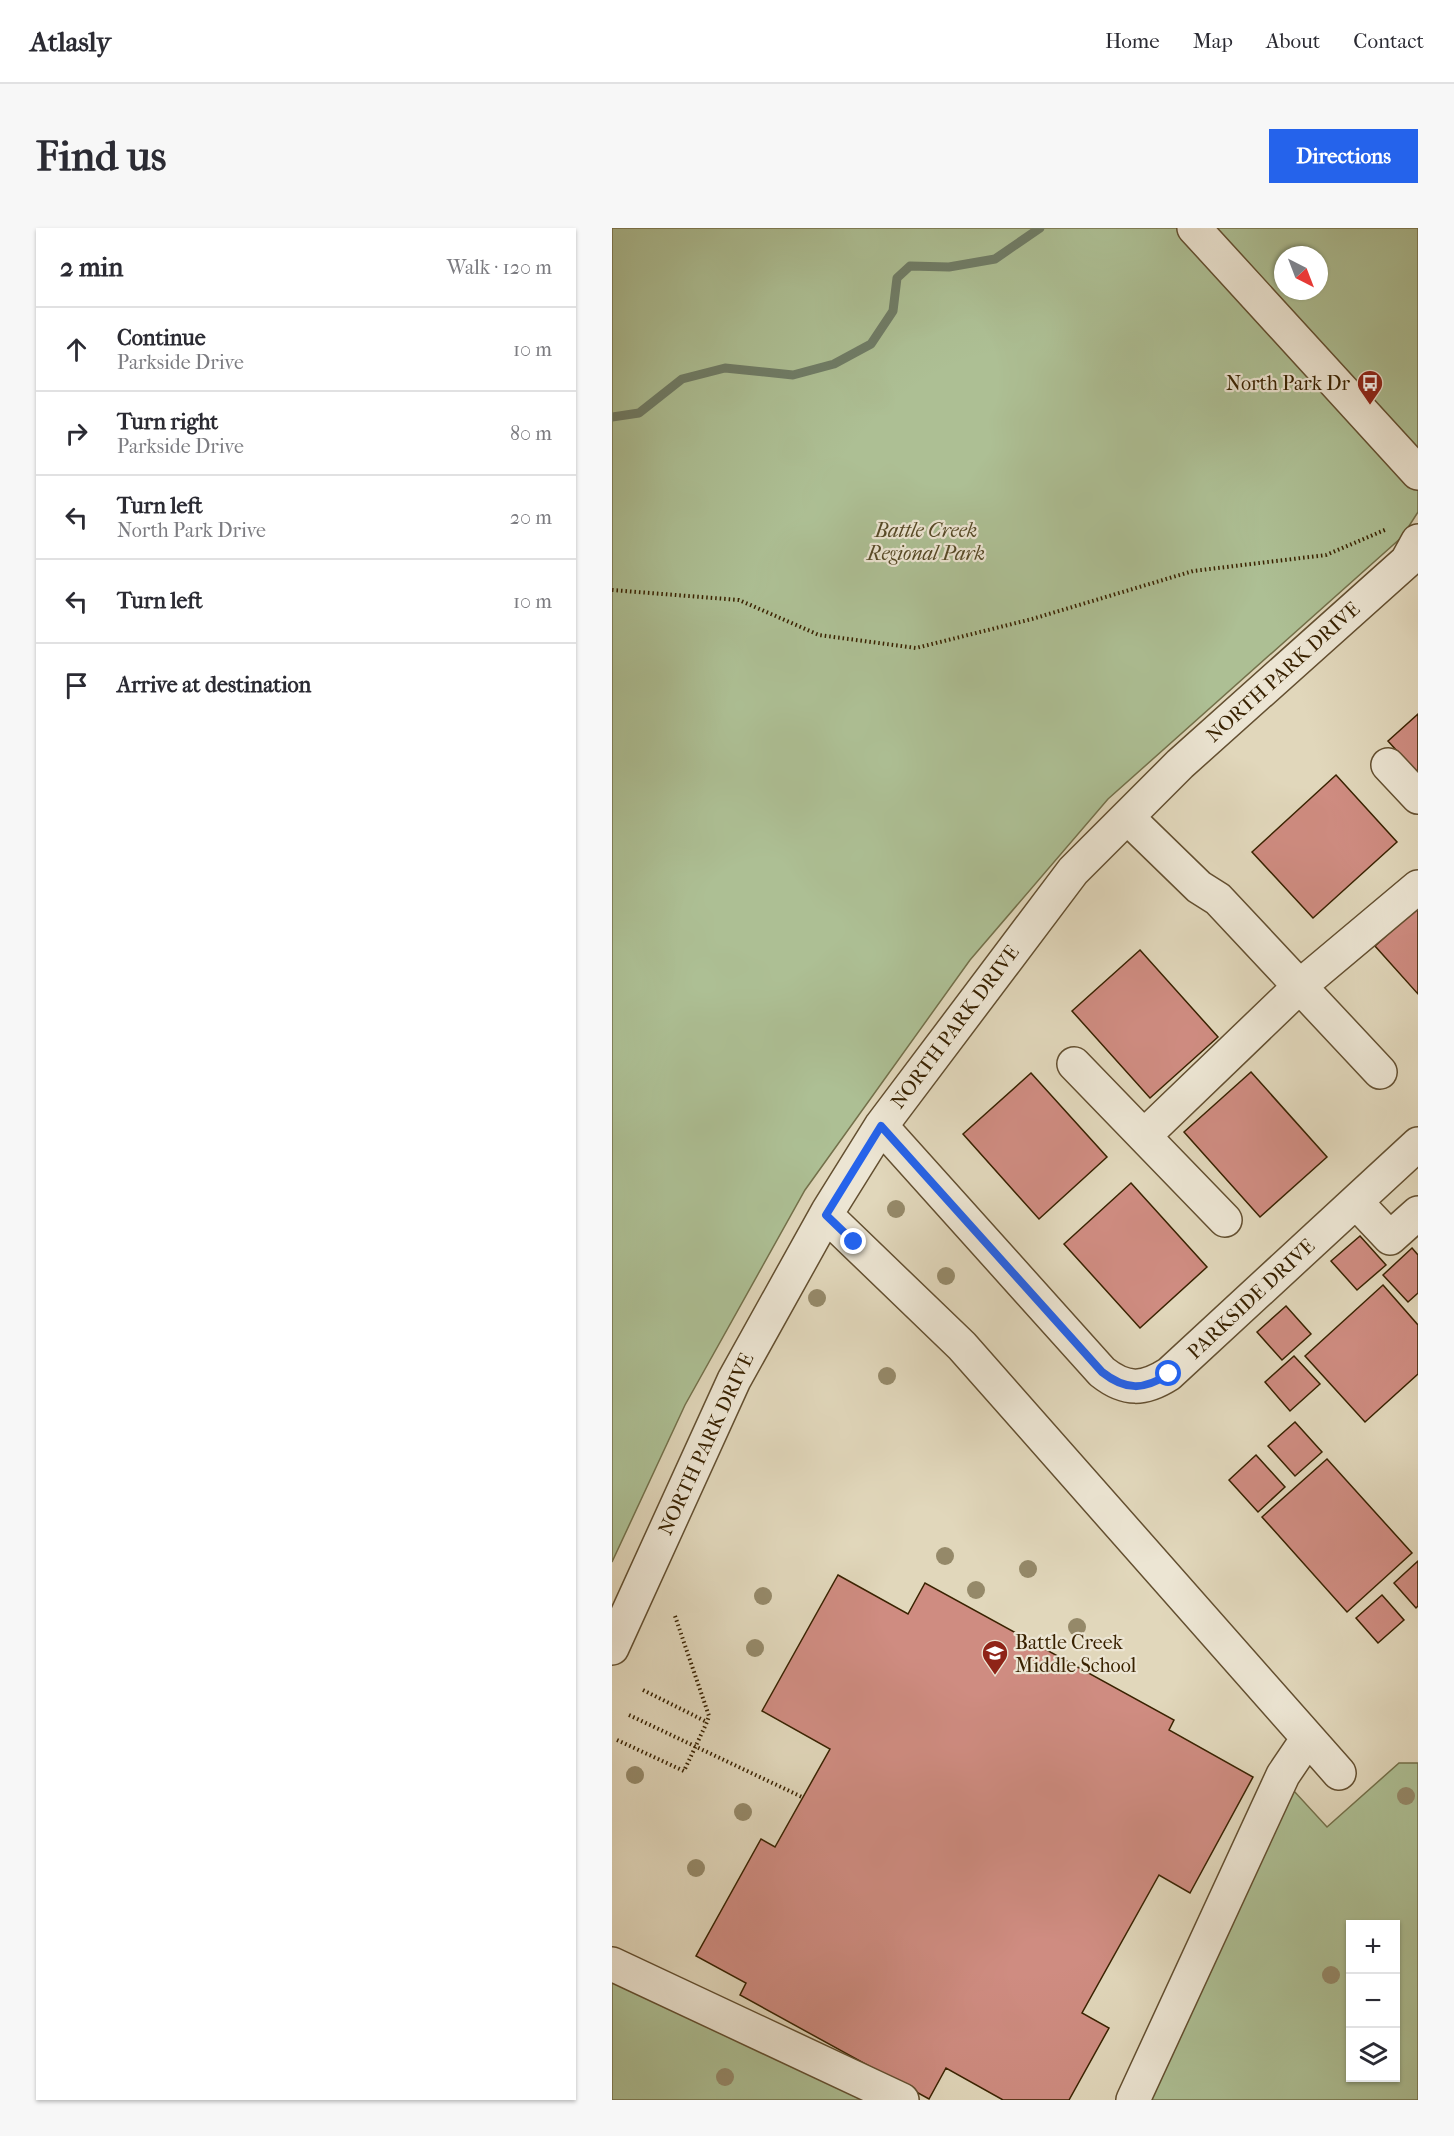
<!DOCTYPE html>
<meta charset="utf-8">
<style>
body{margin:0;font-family:"IM FELL French Canon",serif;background:#f7f7f7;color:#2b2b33}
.controls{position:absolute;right:18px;bottom:18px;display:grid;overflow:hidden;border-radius:0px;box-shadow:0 2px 4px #0004}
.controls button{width:54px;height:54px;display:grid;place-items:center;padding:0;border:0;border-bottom:2px solid #e1e1e2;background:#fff;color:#2b2b33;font:30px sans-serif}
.compass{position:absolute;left:662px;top:18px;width:54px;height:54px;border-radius:50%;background:#fff;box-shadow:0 2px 4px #0004;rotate:138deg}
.stop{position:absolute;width:18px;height:18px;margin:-14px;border:4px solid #2563eb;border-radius:50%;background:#fff}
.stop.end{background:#2563eb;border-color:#fff;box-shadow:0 2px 6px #0008}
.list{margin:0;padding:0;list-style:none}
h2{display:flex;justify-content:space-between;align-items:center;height:78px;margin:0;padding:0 24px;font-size:26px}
h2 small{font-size:20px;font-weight:400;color:#7c7c81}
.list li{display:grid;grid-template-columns:39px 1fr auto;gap:18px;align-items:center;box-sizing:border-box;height:84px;padding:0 24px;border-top:2px solid #e1e1e2}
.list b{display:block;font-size:22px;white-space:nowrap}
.list p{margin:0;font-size:20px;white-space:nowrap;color:#7c7c81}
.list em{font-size:20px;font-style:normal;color:#7c7c81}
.icon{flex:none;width:33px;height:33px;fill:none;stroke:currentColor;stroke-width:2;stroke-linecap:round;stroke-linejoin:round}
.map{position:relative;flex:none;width:806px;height:1872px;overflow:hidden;border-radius:0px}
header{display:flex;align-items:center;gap:36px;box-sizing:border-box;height:84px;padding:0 30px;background:#fff;border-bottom:2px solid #e1e1e2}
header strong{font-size:28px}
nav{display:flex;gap:33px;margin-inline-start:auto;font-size:21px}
.intro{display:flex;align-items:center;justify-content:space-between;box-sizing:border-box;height:144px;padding:0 36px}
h1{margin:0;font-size:42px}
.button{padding:15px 27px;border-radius:0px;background:#2563eb;color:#fff;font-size:21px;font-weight:700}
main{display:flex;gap:36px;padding:0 36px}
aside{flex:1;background:#fff;border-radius:0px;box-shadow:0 2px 4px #0004}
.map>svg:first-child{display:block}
.green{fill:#adbf94;stroke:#73704a;stroke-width:1.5;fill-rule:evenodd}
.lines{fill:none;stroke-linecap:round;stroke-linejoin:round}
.stream{stroke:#707d67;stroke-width:9}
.building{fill:#cf8c81;stroke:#392201;stroke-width:1.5}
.minor-casing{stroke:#634f30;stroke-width:36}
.path{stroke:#392201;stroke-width:4;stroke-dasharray:1.5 3;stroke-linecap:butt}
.minor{stroke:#ece5d3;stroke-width:33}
.tree{fill:#958969}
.route{stroke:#2563eb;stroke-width:8}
.labels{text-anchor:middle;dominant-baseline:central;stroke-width:4.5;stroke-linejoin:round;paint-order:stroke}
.poi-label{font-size:20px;fill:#392201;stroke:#ece5d3;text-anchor:end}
.park-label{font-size:20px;font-style:italic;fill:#564926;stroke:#ece5d3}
.street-label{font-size:20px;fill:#392201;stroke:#ece5d3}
</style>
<header>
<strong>Atlasly</strong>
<nav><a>Home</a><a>Map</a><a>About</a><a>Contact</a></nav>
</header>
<div class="intro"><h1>Find us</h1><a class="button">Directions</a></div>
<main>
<aside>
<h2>2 min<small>Walk · 120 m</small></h2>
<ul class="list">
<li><svg class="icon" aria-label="ahead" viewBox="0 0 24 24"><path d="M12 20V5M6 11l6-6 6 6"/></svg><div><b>Continue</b><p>Parkside Drive</p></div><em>10 m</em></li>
<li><svg class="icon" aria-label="right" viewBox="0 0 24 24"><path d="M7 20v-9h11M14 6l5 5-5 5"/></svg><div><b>Turn right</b><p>Parkside Drive</p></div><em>80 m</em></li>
<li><svg class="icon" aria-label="left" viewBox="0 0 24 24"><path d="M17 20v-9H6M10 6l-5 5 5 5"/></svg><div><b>Turn left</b><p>North Park Drive</p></div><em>20 m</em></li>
<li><svg class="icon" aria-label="left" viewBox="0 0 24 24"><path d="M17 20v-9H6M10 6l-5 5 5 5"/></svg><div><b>Turn left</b></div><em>10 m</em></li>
<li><svg class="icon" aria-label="arrive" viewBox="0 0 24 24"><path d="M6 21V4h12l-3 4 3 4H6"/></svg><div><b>Arrive at destination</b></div></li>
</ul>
</aside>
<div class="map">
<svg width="806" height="1872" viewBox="0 0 806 1872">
<rect width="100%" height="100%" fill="#e1d7bb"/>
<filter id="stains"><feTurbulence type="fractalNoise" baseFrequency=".00333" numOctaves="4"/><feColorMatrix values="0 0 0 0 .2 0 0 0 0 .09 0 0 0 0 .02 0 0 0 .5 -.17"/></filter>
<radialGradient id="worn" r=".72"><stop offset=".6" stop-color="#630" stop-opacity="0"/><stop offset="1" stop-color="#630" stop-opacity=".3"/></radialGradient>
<path class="green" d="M0,0H806V284L790,309L496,571L358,732L193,962L73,1177L0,1334ZM671,27H707V63H671Z
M787,1535H806V1872H533L682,1563L715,1599ZM738,1696H784V1850H738Z
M0,1750L261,1872H0Z"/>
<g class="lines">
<path class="stream" d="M0,189L27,185L70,151L113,140L181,147L222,136L259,116L281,83L285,50L298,38L337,39L383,31L428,0"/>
</g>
<path class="building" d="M806,486V546L776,513Z
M724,547L785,614L701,690L640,624Z
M806,679V766L763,718Z
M528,722L606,809L538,870L460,783Z
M639,844L715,929L648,989L572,904Z
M419,845L495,929L427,991L351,906Z
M519,955L595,1039L528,1100L452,1016Z
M748,1008L774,1037L745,1062L719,1033Z
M800,1020L806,1027V1065L796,1074L771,1047Z
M771,1057L806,1097V1146L753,1194L693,1128Z
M674,1078L699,1106L670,1132L645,1104Z
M682,1128L708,1156L678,1183L653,1154Z
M683,1194L710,1224L683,1248L656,1218Z
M644,1227L673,1259L646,1284L617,1252Z
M715,1231L800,1325L735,1384L650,1289Z
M806,1333V1378L804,1380L782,1355Z
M226,1347L296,1386L313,1355L562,1492L557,1502L641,1549L578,1665L547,1647L470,1785L497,1800L457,1872H391L334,1840L317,1871L128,1767L134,1755L84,1728L149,1611L163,1619L218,1521L150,1483Z
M770,1367L792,1392L766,1415L744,1390Z"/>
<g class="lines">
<g class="minor-casing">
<path id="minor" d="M582,0L806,245
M776,537L806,569
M515,589L587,659L606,671L768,844
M462,836L613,992
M269,898L490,1144C514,1163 532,1162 557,1146L806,916
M532,908L688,758L806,659
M744,974L778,1010L806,985
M214,987L350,1118L727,1545
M0,1420L122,1152L216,983L269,898L461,643L568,536L795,333L806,313
M0,1736L290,1872
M521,1872L671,1547L696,1510"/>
</g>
<path class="path" d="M0,362L127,372L207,407L304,420L420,391L581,343L714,327L775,301
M63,1388L97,1488L95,1494
M17,1487L190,1569
M5,1512L72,1543L95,1494L29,1461"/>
<use href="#minor" class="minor"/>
</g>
<g class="tree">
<circle cx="284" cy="981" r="9"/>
<circle cx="334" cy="1048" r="9"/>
<circle cx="205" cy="1070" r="9"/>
<circle cx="275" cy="1148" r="9"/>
<circle cx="333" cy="1328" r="9"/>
<circle cx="416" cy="1341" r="9"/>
<circle cx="364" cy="1362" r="9"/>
<circle cx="151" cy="1368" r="9"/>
<circle cx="465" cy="1399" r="9"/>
<circle cx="143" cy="1420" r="9"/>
<circle cx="23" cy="1547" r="9"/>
<circle cx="794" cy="1568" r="9"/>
<circle cx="131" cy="1584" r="9"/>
<circle cx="84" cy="1640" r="9"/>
<circle cx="719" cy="1747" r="9"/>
<circle cx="113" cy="1849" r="9"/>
</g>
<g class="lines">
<path class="route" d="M242,1014L214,987L269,898L490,1144C514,1163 532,1162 557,1146"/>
</g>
<defs>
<g id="bus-pin" transform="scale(1.35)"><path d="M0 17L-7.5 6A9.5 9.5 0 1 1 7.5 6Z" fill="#8f2418" stroke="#ece5d3"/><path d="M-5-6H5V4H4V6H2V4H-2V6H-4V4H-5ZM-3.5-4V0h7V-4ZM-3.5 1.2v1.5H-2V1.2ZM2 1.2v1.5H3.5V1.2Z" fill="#fff"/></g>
<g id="school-pin" transform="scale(1.35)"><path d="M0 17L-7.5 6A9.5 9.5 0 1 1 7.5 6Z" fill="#8f2418" stroke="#ece5d3"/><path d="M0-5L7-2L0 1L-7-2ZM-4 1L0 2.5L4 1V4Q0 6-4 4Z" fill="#fff"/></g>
</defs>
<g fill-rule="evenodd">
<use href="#bus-pin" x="758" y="155"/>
<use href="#school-pin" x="383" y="1425"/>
</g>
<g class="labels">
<g class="poi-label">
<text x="738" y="155">North Park Dr</text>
<text x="403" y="1414" text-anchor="start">Battle Creek<tspan x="403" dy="23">Middle School</tspan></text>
</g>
<g class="park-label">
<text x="314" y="302">Battle Creek<tspan x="314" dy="23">Regional Park</tspan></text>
</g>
<g class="street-label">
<text transform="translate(671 444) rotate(-42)">NORTH PARK DRIVE</text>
<text transform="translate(343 799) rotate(-53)">NORTH PARK DRIVE</text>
<text transform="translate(639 1071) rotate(-43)">PARKSIDE DRIVE</text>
<text transform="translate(94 1216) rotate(-65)">NORTH PARK DRIVE</text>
</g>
</g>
<rect width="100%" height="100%" filter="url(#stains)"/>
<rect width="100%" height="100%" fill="url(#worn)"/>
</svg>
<div class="controls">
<button>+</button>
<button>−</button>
<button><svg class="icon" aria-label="layers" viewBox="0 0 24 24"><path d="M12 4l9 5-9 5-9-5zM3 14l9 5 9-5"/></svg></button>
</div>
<svg class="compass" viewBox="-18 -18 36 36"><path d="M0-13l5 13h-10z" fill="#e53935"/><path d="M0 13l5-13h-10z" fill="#7c7c81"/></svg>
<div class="stop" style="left:557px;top:1146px"></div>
<div class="stop end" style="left:242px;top:1014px"></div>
</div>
</main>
